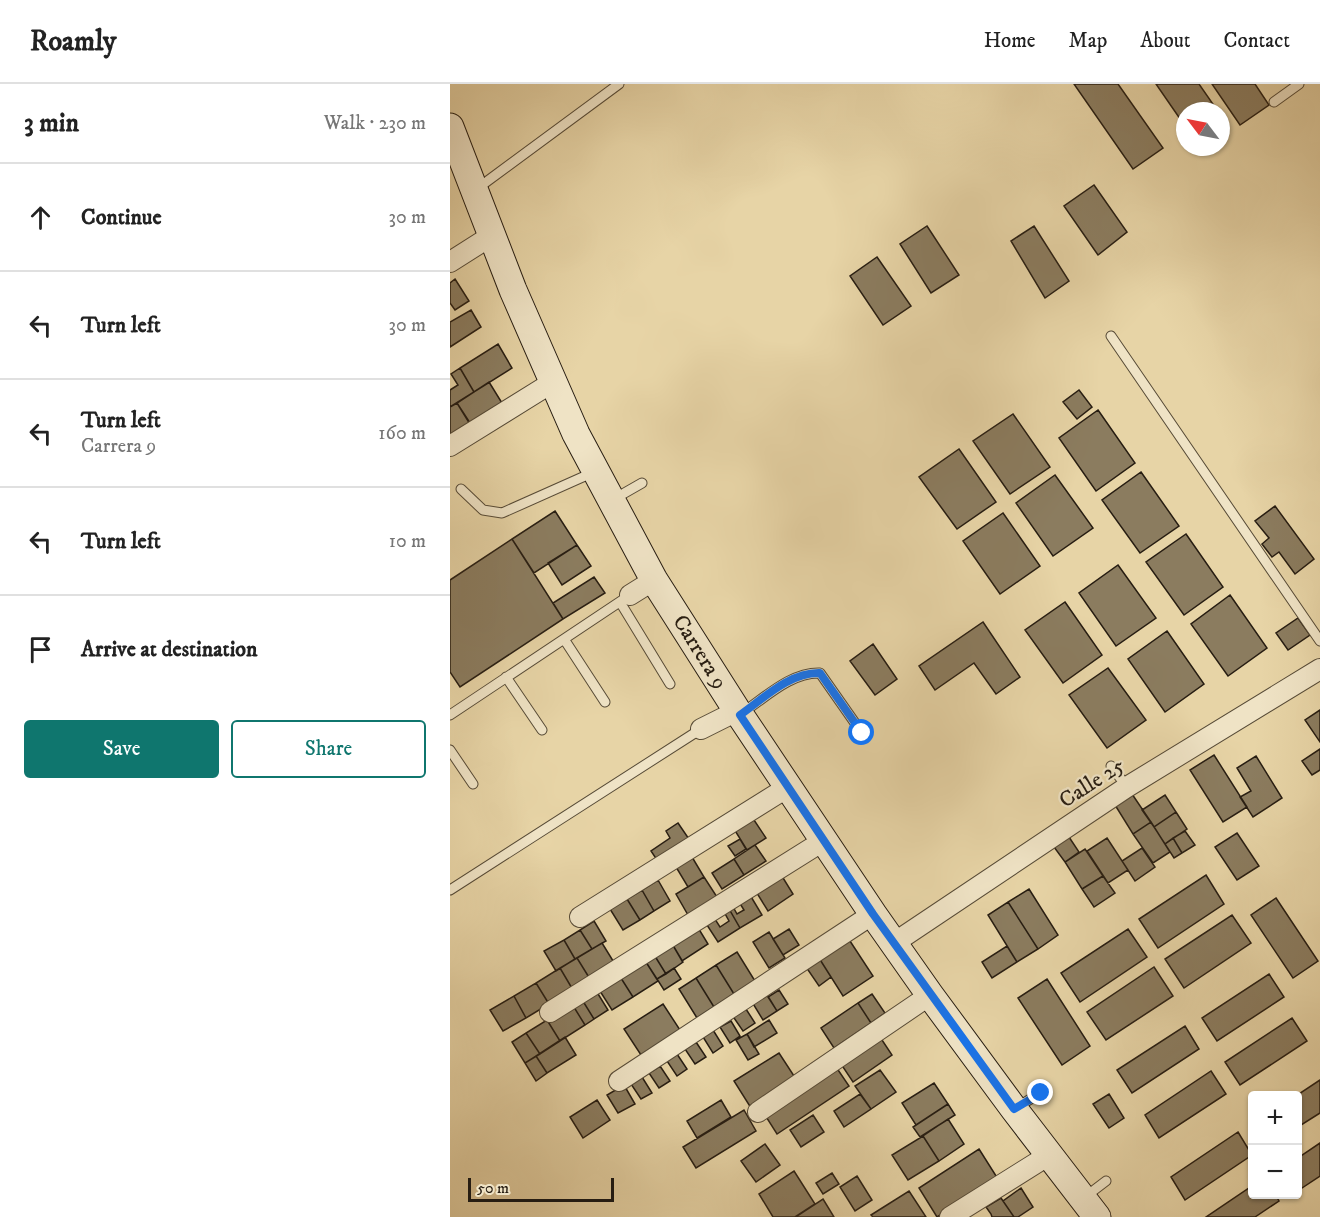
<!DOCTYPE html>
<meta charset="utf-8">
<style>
body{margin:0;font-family:"IM FELL DW Pica",serif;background:#f6f6f6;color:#222}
.controls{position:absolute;right:18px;bottom:18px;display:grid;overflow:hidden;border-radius:6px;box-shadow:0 2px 4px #0004}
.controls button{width:54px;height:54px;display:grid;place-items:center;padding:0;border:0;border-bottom:2px solid #e0e0e0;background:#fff;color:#222;font:30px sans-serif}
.compass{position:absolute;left:726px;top:18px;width:54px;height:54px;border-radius:50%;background:#fff;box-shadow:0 2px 4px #0004;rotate:302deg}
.scale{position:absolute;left:18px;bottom:15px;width:146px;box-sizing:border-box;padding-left:6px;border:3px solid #271d12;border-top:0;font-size:16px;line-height:21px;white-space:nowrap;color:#271d12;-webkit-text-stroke:4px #efe3c5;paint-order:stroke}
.stop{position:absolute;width:18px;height:18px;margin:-14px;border:4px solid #1a73e8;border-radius:50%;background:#fff}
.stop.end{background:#1a73e8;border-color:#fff;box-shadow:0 2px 6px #0008}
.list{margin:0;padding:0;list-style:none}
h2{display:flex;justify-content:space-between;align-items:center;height:78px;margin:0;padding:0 24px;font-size:26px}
h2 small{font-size:20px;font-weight:400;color:#767676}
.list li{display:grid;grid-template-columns:39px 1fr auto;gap:18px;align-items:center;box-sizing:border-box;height:108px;padding:0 24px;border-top:2px solid #e0e0e0}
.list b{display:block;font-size:22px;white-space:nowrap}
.list p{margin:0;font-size:20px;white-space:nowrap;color:#767676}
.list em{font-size:20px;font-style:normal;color:#767676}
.actions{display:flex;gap:12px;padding:18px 24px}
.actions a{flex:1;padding:14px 0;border:2px solid #0f766e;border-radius:6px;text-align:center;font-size:21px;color:#0f766e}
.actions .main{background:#0f766e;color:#fff}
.icon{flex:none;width:33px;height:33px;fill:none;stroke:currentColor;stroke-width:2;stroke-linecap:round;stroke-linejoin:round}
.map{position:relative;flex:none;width:870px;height:1133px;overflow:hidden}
header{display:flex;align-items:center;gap:36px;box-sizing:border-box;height:84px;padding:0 30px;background:#fff;border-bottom:2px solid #e0e0e0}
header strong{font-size:28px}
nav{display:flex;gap:33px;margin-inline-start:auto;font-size:21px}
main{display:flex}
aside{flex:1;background:#fff}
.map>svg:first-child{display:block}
.building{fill:#8b7c5f;stroke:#271d12;stroke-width:1.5}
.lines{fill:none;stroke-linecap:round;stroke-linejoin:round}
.service-casing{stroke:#574b37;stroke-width:11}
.minor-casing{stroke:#574b37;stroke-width:22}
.secondary-casing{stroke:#271d12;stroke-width:29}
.service{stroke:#efe3c5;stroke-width:9}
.minor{stroke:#efe3c5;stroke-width:20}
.secondary{stroke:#efe3c5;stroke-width:27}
.route{stroke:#1a73e8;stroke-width:8}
.labels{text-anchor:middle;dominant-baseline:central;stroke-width:4.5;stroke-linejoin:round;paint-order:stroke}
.street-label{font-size:22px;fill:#271d12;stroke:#efe3c5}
</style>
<header>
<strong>Roamly</strong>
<nav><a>Home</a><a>Map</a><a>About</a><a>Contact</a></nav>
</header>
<main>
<aside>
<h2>3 min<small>Walk · 230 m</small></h2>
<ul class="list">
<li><svg class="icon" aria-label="ahead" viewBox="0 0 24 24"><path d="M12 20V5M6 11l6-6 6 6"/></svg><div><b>Continue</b></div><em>30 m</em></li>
<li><svg class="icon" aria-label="left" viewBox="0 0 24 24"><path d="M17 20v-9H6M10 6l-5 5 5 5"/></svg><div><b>Turn left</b></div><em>30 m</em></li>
<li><svg class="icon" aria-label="left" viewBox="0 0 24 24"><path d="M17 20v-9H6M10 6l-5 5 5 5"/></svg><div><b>Turn left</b><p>Carrera 9</p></div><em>160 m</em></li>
<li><svg class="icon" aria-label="left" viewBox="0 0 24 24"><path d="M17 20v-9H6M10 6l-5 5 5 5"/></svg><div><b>Turn left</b></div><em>10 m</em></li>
<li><svg class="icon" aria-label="arrive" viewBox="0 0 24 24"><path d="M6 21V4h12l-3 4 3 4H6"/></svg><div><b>Arrive at destination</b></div></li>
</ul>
<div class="actions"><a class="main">Save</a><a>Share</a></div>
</aside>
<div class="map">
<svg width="870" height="1133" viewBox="0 0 870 1133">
<rect width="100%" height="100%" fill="#e7d4a6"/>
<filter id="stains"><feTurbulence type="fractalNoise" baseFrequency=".00333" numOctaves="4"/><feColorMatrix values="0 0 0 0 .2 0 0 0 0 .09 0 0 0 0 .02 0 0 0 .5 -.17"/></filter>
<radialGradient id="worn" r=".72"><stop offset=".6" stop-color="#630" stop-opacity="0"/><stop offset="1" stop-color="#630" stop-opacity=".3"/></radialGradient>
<path class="building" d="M624,0H668L713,64L683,85Z
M706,0H749L765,23L760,27H735V42Z
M762,0H805L819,21L790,41Z
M644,101L677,148L648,171L614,122Z
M477,142L509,191L481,209L450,160Z
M584,142L619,197L595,214L561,157Z
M427,173L461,222L433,241L400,192Z
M5,195L19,217L5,226L0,219V199Z
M21,226L31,243L0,263V238Z
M48,260L62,284L24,308L10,284Z
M10,284L24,308L0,323V306L8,301L1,290Z
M39,298L52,319L20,339L7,319Z
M629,306L642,323L627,335L613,318Z
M7,319L23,345L0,352V323Z
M648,326L685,379L646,407L609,354Z
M563,330L600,383L560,410L523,357Z
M509,365L546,418L507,445L469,393Z
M691,388L729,442L690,469L652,416Z
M605,391L643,444L603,472L566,419Z
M825,422L864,475L845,490L829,468L822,473L812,460L819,454L805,437Z
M105,427L127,461L84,489L62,455Z
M553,429L590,482L550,510L513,457Z
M736,450L773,503L734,531L696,478Z
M62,455L113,535L10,603L0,588V496Z
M127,461L141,482L112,501L98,479Z
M668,481L706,534L666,562L629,509Z
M144,493L155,509L113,535L103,519Z
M780,511L817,564L778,592L741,540Z
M615,518L652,571L613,599L575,546Z
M848,534L860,551L838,566L826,549Z
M533,538L570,593L546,610L524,579L485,606L469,582Z
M717,547L754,600L715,628L678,575Z
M423,560L447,595L425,611L400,577Z
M658,584L696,636L657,664L619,611Z
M870,626V658L855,636Z
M870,665V686L862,691L852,677Z
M764,671L797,723L773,738L740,686Z
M806,672L832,714L803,733L790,713L801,707L787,684Z
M682,710L701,738L683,750L665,721Z
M715,711L726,728L704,743L692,726Z
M726,728L737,745L715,760L704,743Z
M302,733L316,754L297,766L284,745Z
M701,738L720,768L703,779L683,750Z
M228,739L241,758L209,779L201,767L220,754L216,747Z
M735,747L745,761L732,769L723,754Z
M787,749L809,782L787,796L765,763Z
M619,753L629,768L615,778L604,763Z
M657,754L678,786L658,799L637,767Z
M723,754L732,769L724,774L715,760Z
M290,755L296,765L285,772L278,762Z
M305,761L316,777L294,791L284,775Z
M692,764L705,783L685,797L672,777Z
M635,765L653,792L632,805L615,778Z
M242,773L254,793L238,803L226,783Z
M284,775L294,791L272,805L262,789Z
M330,789L343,810L318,827L305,806Z
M756,791L774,820L708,864L689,835Z
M653,792L665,809L644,823L632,805Z
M254,793L267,813L238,831L226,810Z
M208,796L220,817L204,827L192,806Z
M579,805L608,851L588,865L558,818Z
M192,806L204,827L190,836L177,815Z
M300,811L312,831L290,844L278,823L282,821L287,830L294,826L289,818Z
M826,814L868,877L843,894L801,831Z
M177,815L190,836L173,846L160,825Z
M558,818L588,865L567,878L538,831Z
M278,823L290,844L268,858L255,838L263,832L270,843L279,837L273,826Z
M782,831L801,859L734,904L715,875Z
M144,837L156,857L142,865L130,846Z
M247,842L258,860L232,877L221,858Z
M339,845L349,861L333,871L323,855Z
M678,845L697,873L630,918L611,889Z
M130,846L142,865L125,875L114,856Z
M319,848L335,874L319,884L303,858Z
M398,854L423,892L393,912L369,874Z
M114,856L125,875L106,887L94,867Z
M221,858L233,878L216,890L203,869Z
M152,859L165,880L140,895L127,874Z
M557,862L567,878L542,894L532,878Z
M287,868L305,897L284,910L266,881Z
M203,869L216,890L207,895L194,875Z
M127,874L140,895L123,906L110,884Z
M369,874L381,893L369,902L356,883Z
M194,875L208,897L183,913L169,891Z
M266,881L284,910L264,923L246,894Z
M704,883L723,912L656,956L637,928Z
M110,884L123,906L99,920L86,899Z
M224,884L231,895L214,906L207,895Z
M819,890L834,913L767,957L752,934Z
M169,891L183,913L162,926L148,904Z
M246,894L264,923L247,934L229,905Z
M597,895L640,962L612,981L568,914Z
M86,899L99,920L76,934L64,912Z
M145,905L158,926L144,935L131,914Z
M329,906L338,920L327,927L318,913Z
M316,909L327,927L313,936L302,918Z
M422,910L435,929L421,939L408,919Z
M64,912L76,934L53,947L40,926Z
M131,914L144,935L135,941L122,920Z
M408,919L421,939L384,964L371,944Z
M122,920L135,941L110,957L97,936Z
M213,920L230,946L191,971L174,945Z
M294,922L305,939L293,947L282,931Z
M842,934L857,957L790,1001L775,978Z
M97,936L110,957L90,970L76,949Z
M319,936L327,949L304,963L297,950Z
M281,937L290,952L280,959L270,943Z
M735,942L749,965L682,1009L667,986Z
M263,946L273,962L263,969L253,953Z
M76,949L90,970L75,979L62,958Z
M297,950L309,970L298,976L286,956Z
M428,950L442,971L403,998L389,977Z
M115,953L126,971L97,989L86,972Z
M246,958L256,973L245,980L235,965Z
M329,969L346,995L301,1024L284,997Z
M227,970L237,985L227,992L217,977Z
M86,972L97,989L86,997L75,979Z
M384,980L399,1002L327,1050L313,1028Z
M210,982L220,997L209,1004L199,989Z
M430,986L446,1008L421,1025L405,1002Z
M761,987L776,1010L709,1054L695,1031Z
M192,993L202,1009L191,1015L181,1000Z
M870,996V1029L848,1043L846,1012Z
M484,999L498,1020L466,1041L452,1019Z
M174,1001L185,1020L168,1029L157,1011Z
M410,1010L421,1025L394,1043L384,1027Z
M659,1010L674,1034L659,1044L643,1020Z
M147,1016L160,1036L133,1054L120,1033Z
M271,1016L281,1033L247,1054L237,1037Z
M498,1020L505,1031L470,1053L463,1043Z
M294,1026L306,1047L246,1084L233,1063Z
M363,1031L374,1048L351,1063L340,1046Z
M498,1035L514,1060L489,1077L473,1052Z
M788,1048L802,1071L735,1116L721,1093Z
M473,1052L489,1077L458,1096L442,1071Z
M870,1059V1092L852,1104L848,1097V1074Z
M315,1060L330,1081L306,1098L291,1077Z
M529,1065L548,1095L487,1133L469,1104Z
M344,1087L365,1120L345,1133H323L309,1110Z
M382,1089L389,1100L373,1110L366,1099Z
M407,1092L422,1116L405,1127L390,1103Z
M802,1102V1110H825L829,1117L805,1133H756Z
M571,1104L583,1123L568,1133H564L553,1117Z
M459,1107L476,1133H423L421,1131Z
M551,1114L553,1117L564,1133H542L541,1130L536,1123Z
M373,1115L384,1133H348L347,1132Z"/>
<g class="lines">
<g class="service-casing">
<path id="service" d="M824,18L849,0
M28,104L169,0
M661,252L870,557
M11,405L33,426L52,429L144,388
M164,415L192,399
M170,518L220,600
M114,555L155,618
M56,593L92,646
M292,629C316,613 341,588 370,589L412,649
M0,631L180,511
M0,666L23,700
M661,682L677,703
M0,806L251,645
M566,1024L590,1009
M635,1113L656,1097"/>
</g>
<g class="minor-casing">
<path id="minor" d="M0,178L41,152
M0,362L103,298
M180,511L204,496
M251,645L277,632L286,625
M130,833L338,703
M444,859L677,703L870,585
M100,928L373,757
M169,997L423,830
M308,1028L480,911
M500,1133L599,1071"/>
</g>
<g class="secondary-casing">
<path id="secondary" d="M0,43L63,206L126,350L204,496L286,625L423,830L480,911L564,1025L647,1133"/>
</g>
<use href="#service" class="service"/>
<use href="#minor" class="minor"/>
<use href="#secondary" class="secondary"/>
</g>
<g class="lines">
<path class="route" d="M412,649L370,589C340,588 314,614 290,631L423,830L564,1025L591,1009"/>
</g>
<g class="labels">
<g class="street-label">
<text transform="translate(250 568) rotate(58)">Carrera 9</text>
<text transform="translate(642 699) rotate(-33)">Calle 25</text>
</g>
</g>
<rect width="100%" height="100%" filter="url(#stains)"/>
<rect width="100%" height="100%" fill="url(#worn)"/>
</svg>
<div class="controls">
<button>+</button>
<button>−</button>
</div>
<svg class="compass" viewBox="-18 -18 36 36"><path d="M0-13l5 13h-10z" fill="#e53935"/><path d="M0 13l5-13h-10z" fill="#767676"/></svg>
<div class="scale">50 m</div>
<div class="stop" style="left:412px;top:649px"></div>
<div class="stop end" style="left:591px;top:1009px"></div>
</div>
</main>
